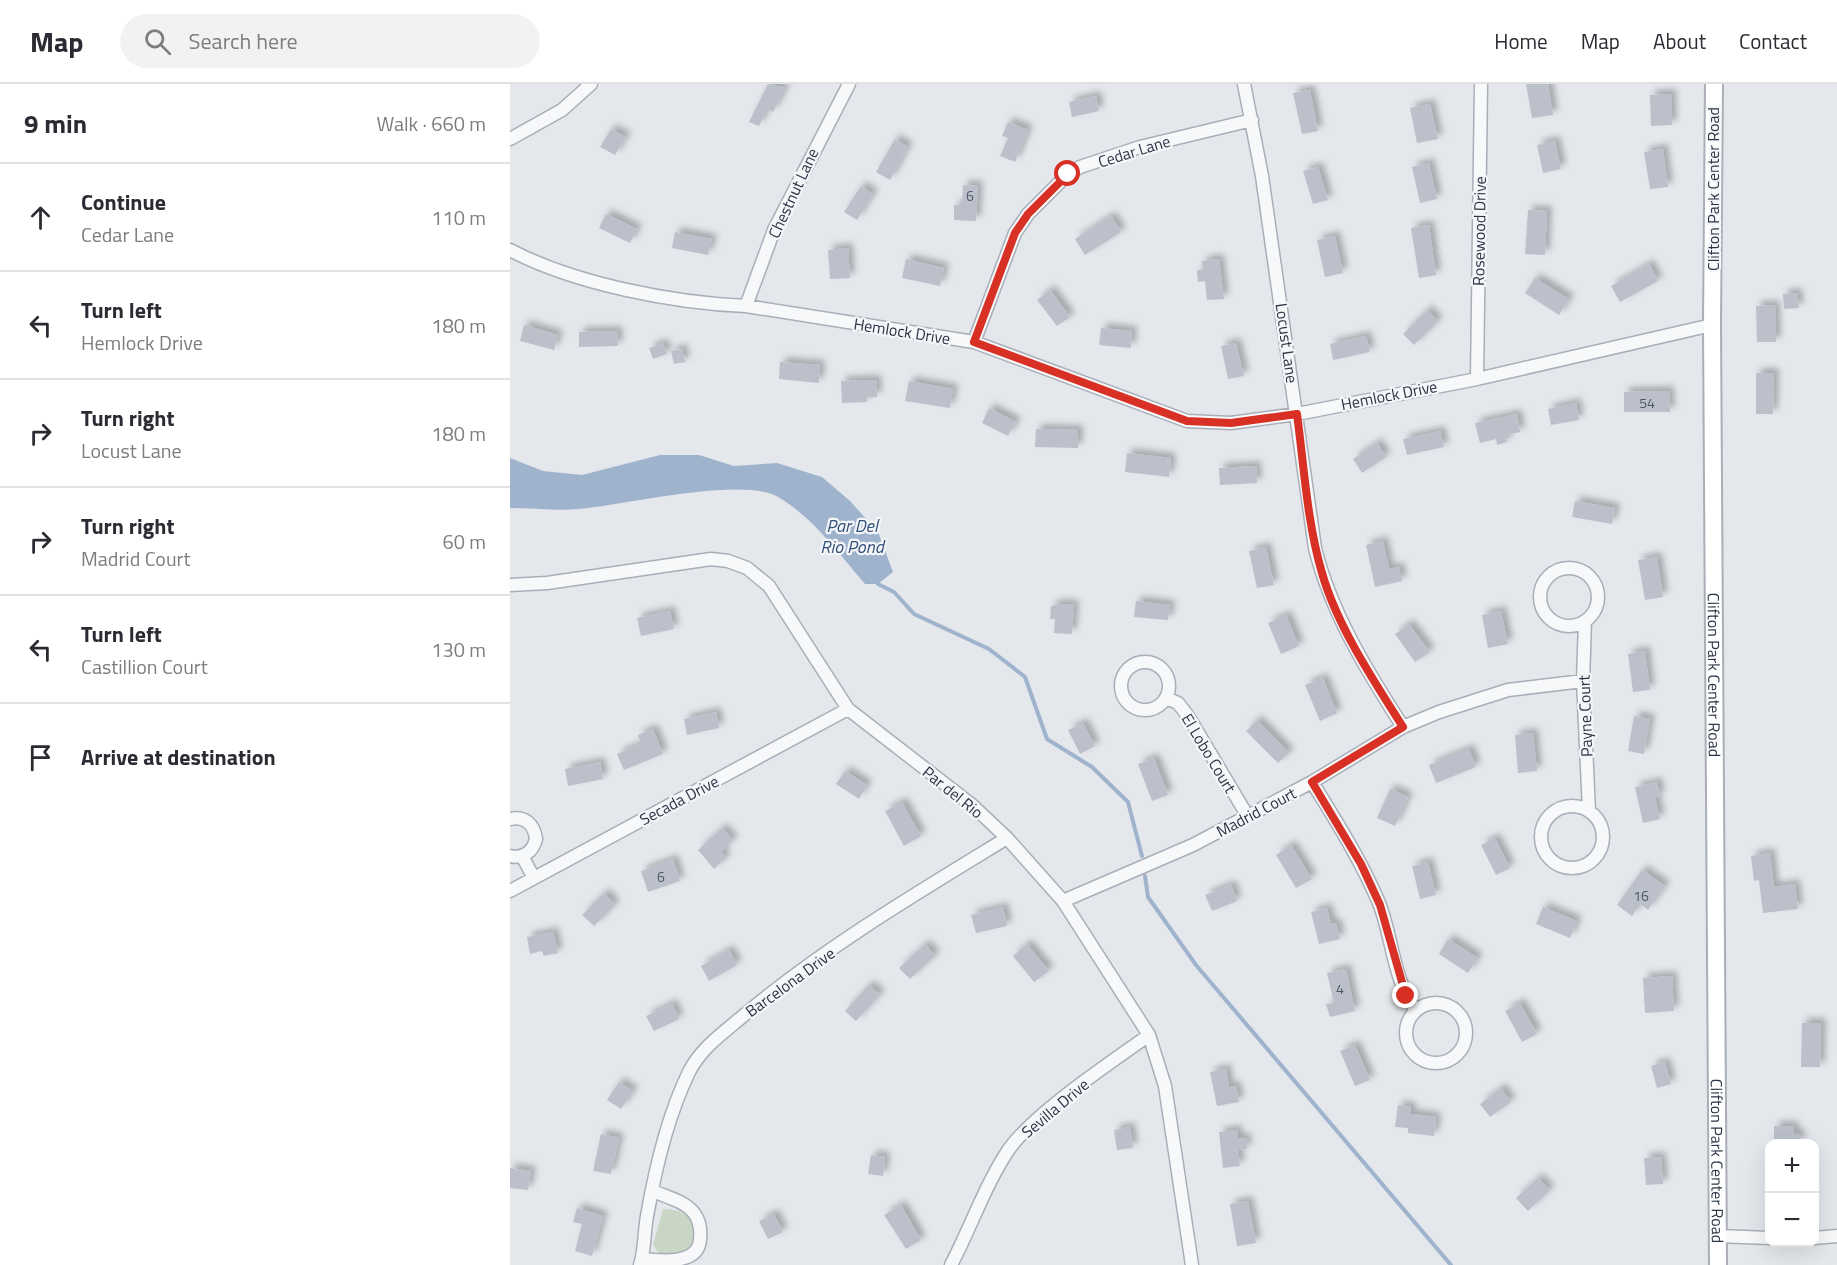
<!DOCTYPE html>
<meta charset="utf-8">
<style>
body{margin:0;font-family:"Titillium Web",sans-serif;background:#f2f2f3;color:#2b2b33}
.controls{position:absolute;right:18px;bottom:18px;display:grid;overflow:hidden;border-radius:12px;box-shadow:0 6px 24px #0002}
.controls button{width:54px;height:54px;display:grid;place-items:center;padding:0;border:0;border-bottom:2px solid #e1e1e2;background:#fff;color:#2b2b33;font:30px sans-serif}
.stop{position:absolute;width:18px;height:18px;margin:-14px;border:4px solid #d93025;border-radius:50%;background:#fff}
.stop.end{background:#d93025;border-color:#fff;box-shadow:0 2px 6px #0008}
.list{margin:0;padding:0;list-style:none}
h2{display:flex;justify-content:space-between;align-items:center;height:78px;margin:0;padding:0 24px;font-size:26px}
h2 small{font-size:20px;font-weight:400;color:#7c7c81}
.list li{display:grid;grid-template-columns:39px 1fr auto;gap:18px;align-items:center;box-sizing:border-box;height:108px;padding:0 24px;border-top:2px solid #e1e1e2}
.list b{display:block;font-size:22px;white-space:nowrap}
.list p{margin:0;font-size:20px;white-space:nowrap;color:#7c7c81}
.list em{font-size:20px;font-style:normal;color:#7c7c81}
.icon{flex:none;width:33px;height:33px;fill:none;stroke:currentColor;stroke-width:2;stroke-linecap:round;stroke-linejoin:round}
.map{position:relative;flex:none;width:1327px;height:1181px;overflow:hidden}
header{display:flex;align-items:center;gap:36px;box-sizing:border-box;height:84px;padding:0 30px;background:#fff;border-bottom:2px solid #e1e1e2}
header strong{font-size:28px}
nav{display:flex;gap:33px;margin-inline-start:auto;font-size:21px}
.search{width:420px;height:54px;background:#f2f2f3;display:flex;align-items:center;gap:15px;box-sizing:border-box;padding:0 21px;border-radius:33px;color:#7c7c81;font-size:22px}
main{display:flex}
aside{flex:1;background:#fff}
.map>svg:first-child{display:block}
.green{fill:#c9d6c5}
.water{fill:#9fb4cc}
.lines{fill:none;stroke-linecap:round;stroke-linejoin:round}
.stream{stroke:#9fb4cc;stroke-width:4}
.building{fill:#bbc0ca;filter:url(#shadow)}
.street-casing{stroke:#a9aeb7;stroke-width:15}
.secondary-casing{stroke:#a9aeb7;stroke-width:20}
.street{stroke:#f7f8fa;stroke-width:12}
.secondary{stroke:#fff;stroke-width:16}
.route{stroke:#d93025;stroke-width:8}
.labels{text-anchor:middle;dominant-baseline:central;stroke-width:4.5;stroke-linejoin:round;paint-order:stroke}
.number-label{font-size:14px;fill:#4f5766}
.street-label{font-size:16px;fill:#2b3445;stroke:#f4f6f9}
.water-label{font-size:18px;font-style:italic;fill:#34527a;stroke:#f4f6f9}
</style>
<header>
<strong>Map</strong>
<div class="search"><svg class="icon" aria-label="search" viewBox="0 0 24 24"><circle cx="10" cy="10" r="6"/><path d="M15 15l6 6"/></svg>Search here</div>
<nav><a>Home</a><a>Map</a><a>About</a><a>Contact</a></nav>
</header>
<main>
<aside>
<h2>9 min<small>Walk · 660 m</small></h2>
<ul class="list">
<li><svg class="icon" aria-label="ahead" viewBox="0 0 24 24"><path d="M12 20V5M6 11l6-6 6 6"/></svg><div><b>Continue</b><p>Cedar Lane</p></div><em>110 m</em></li>
<li><svg class="icon" aria-label="left" viewBox="0 0 24 24"><path d="M17 20v-9H6M10 6l-5 5 5 5"/></svg><div><b>Turn left</b><p>Hemlock Drive</p></div><em>180 m</em></li>
<li><svg class="icon" aria-label="right" viewBox="0 0 24 24"><path d="M7 20v-9h11M14 6l5 5-5 5"/></svg><div><b>Turn right</b><p>Locust Lane</p></div><em>180 m</em></li>
<li><svg class="icon" aria-label="right" viewBox="0 0 24 24"><path d="M7 20v-9h11M14 6l5 5-5 5"/></svg><div><b>Turn right</b><p>Madrid Court</p></div><em>60 m</em></li>
<li><svg class="icon" aria-label="left" viewBox="0 0 24 24"><path d="M17 20v-9H6M10 6l-5 5 5 5"/></svg><div><b>Turn left</b><p>Castillion Court</p></div><em>130 m</em></li>
<li><svg class="icon" aria-label="arrive" viewBox="0 0 24 24"><path d="M6 21V4h12l-3 4 3 4H6"/></svg><div><b>Arrive at destination</b></div></li>
</ul>
</aside>
<div class="map">
<svg width="1327" height="1181" viewBox="0 0 1327 1181">
<defs>
<filter id="shadow"><feDropShadow dx="5" dy="-5" stdDeviation="3" flood-color="#0004"/></filter>
</defs>
<rect width="100%" height="100%" fill="#e4e7ec"/>
<path class="green" d="M153,1125C177,1125 191,1139 183,1163L172,1169L152,1173L143,1161Z"/>
<path class="water" d="M150,371H189L224,382L267,379L312,393L340,417L368,448L383,488L368,500H355C328,469 304,434 268,413C232,392 114,421 69,425C46,427 23,424 0,424V374L33,387L72,391Z"/>
<g class="lines">
<path class="stream" d="M368,500L384,508L404,530L479,565L515,593L537,655L582,683L618,718L632,772
M635,792L638,813L686,881L941,1181"/>
</g>
<path class="building" d="M258,0L275,4L263,28L257,25L249,42L239,38Z
M1016,0H1038L1043,31L1022,34Z
M800,6L808,47L792,50L783,9Z
M1161,10L1162,41L1141,42L1140,11Z
M586,12L589,27L562,33L559,18Z
M920,20L928,55L907,59L900,24Z
M498,38L518,46L505,78L490,72L498,54L492,52Z
M101,45L116,53L105,71L90,63Z
M385,55L398,63L380,96L366,88Z
M1045,57L1051,85L1033,89L1027,61Z
M1153,65L1158,103L1140,105L1134,68Z
M919,79L927,115L910,119L902,83Z
M808,83L818,116L803,120L793,87Z
M453,101L468,102L466,137L444,136V121H452Z
M351,102L363,110L347,136L334,128Z
M1018,126L1037,127L1035,171L1015,170Z
M96,130L127,145L120,159L89,144Z
M601,132L611,148L575,171L565,155Z
M919,141L926,191L909,194L901,144Z
M165,148L202,155L198,171L162,164Z
M825,152L833,189L815,193L807,156Z
M338,164L340,194L320,195L318,166Z
M396,175L434,184L430,202L392,194Z
M709,175L714,215L697,216L695,197L688,198L687,186H693L692,177Z
M1139,180L1148,197L1110,218L1101,202Z
M1025,194L1059,215L1049,231L1015,209Z
M540,206L560,233L547,242L527,216Z
M1287,209L1289,224L1274,225L1273,210Z
M1265,221L1266,258H1247L1246,222Z
M917,226L928,237L904,261L893,250Z
M14,241L48,251L44,266L10,257Z
M591,244L622,247L621,264L589,261Z
M107,247L108,262L69,263V248Z
M856,252L860,268L823,276L820,260Z
M153,259L157,270L143,275L139,264Z
M726,259L734,292L718,295L711,262Z
M172,265L175,278L164,280L161,267Z
M270,278L310,281L309,299L269,295Z
M1246,289H1264L1263,330H1246Z
M366,296L367,313H357V318L332,319L331,297Z
M399,297L443,305L440,324L395,317Z
M1159,307L1160,328H1114V308Z
M1066,319L1069,336L1041,341L1038,325Z
M479,324L506,338L498,352L472,339Z
M1007,330L1010,348L995,351L997,358L987,361L986,355L970,359L965,339Z
M526,345L568,346V364L525,363Z
M930,347L934,363L897,371L893,355Z
M867,359L876,373L852,389L843,375Z
M617,369L661,374L659,393L615,388Z
M746,382L747,399L710,401L709,384Z
M1065,417L1105,424L1102,440L1062,433Z
M873,457L879,485L889,483L892,497L865,503L856,461Z
M756,463L764,501L747,504L739,467Z
M1147,473L1153,513L1135,516L1128,476Z
M626,517L660,521L658,536L624,533Z
M550,520L564,521L562,550L544,549L545,535H540L541,522Z
M160,527L164,545L131,552L127,534Z
M991,527L998,560L978,564L972,531Z
M776,531L789,562L771,570L758,539Z
M899,540L920,568L905,578L885,550Z
M1135,567L1140,606L1123,608L1118,570Z
M813,594L827,629L810,637L795,601Z
M206,628L209,644L177,651L174,635Z
M1124,632L1140,635L1134,670L1118,667Z
M747,636L779,669L768,679L736,647Z
M573,639L585,662L570,670L558,646Z
M143,645L153,670L114,686L107,670L131,660L128,651Z
M1023,649L1027,687L1008,689L1005,651Z
M959,665L966,683L926,699L919,681Z
M644,674L658,711L642,717L628,680Z
M90,678L93,695L58,702L55,685Z
M335,687L357,701L349,715L326,700Z
M1147,698L1150,712L1145,713L1150,735L1133,739L1125,703Z
M880,705L898,713L885,742L867,734Z
M392,718L411,752L394,762L375,727Z
M212,744L223,756L211,768L216,774L204,785L188,766Z
M985,754L1000,784L986,791L971,761Z
M781,761L802,795L786,804L766,771Z
M1260,769L1264,803L1285,800L1288,825L1253,829L1249,796L1244,797L1241,772Z
M163,775L170,797L138,808L131,787Z
M918,778L926,811L910,815L902,782Z
M1132,786L1155,802L1138,826L1130,820L1122,832L1107,821Z
M721,801L727,817L702,827L695,811Z
M94,809L105,821L84,842L72,831Z
M493,823L497,842L466,849L461,831Z
M1033,823L1067,837L1060,854L1026,840Z
M817,824L821,840L826,839L830,855L809,860L801,828Z
M43,848L48,869L34,872L32,867L20,870L17,853Z
M938,855L968,874L958,889L929,870Z
M415,860L425,872L400,895L389,884Z
M517,860L539,887L524,898L503,872Z
M219,866L227,881L199,897L191,882Z
M836,885L845,927L820,933L816,920L824,919L817,889Z
M1162,892L1164,927L1135,929L1133,894Z
M359,901L370,911L346,937L335,927Z
M1010,919L1027,950L1012,958L995,927Z
M162,920L169,935L144,947L136,932Z
M1292,939H1311L1310,983H1291Z
M845,961L860,996L845,1002L830,967Z
M1155,978L1161,1000L1147,1004L1141,982Z
M716,985L719,1003L726,1002L729,1018L707,1022L700,988Z
M109,998L123,1007L111,1025L97,1016Z
M991,1004L1001,1018L980,1033L970,1020Z
M888,1021L901,1023V1030L926,1033L924,1052L898,1049V1044L885,1043Z
M1264,1042H1284V1050H1290V1059H1264Z
M620,1043L623,1064L607,1066L604,1046Z
M727,1046L728,1055L736,1054L737,1065L728,1066L730,1082L713,1084L709,1048Z
M91,1050L109,1054L101,1090L83,1087Z
M361,1071L375,1073L373,1092L358,1090Z
M1151,1073L1153,1100L1136,1101L1134,1074Z
M0,1084L21,1087L18,1106L0,1104Z
M1028,1094L1040,1106L1018,1127L1006,1114Z
M738,1117L746,1159L727,1162L720,1120Z
M391,1121L411,1156L396,1165L374,1131Z
M67,1124L93,1132L82,1172L65,1167L72,1140L63,1138Z
M264,1130L273,1148L258,1155L249,1137Z"/>
<g class="lines">
<g class="street-casing">
<path id="street" d="M734,0L752,92L805,464C821,529 857,587 893,643
M0,55L52,26L81,0
M0,166C65,200 163,219 236,222L464,258L677,337L721,339L787,330L967,295L1202,241
M236,222L264,146L339,0
M464,258L505,149L518,130L558,90L570,83L630,63L742,36
M967,295L971,0
M1030 513a29 29 0 1 1 58 0a29 29 0 1 1-58 0Z
M0,501L37,499L201,475L218,477L237,484L259,502L338,625L462,721L497,754L553,817L639,951L655,1002L682,1181
M1075,537L1073,597L1079,727
M611 602a24 24 0 1 1 48 0a24 24 0 1 1-48 0Z
M656,614L668,619L678,632L737,731
M802,698C826,737 851,776 869,819C882,851 884,900 906,926
M1031 753a31 31 0 1 1 62 0a31 31 0 1 1-62 0Z
M0,735C15,732 24,740 26,755C23,767 14,775 0,772
M12,772L24,794
M0,807L338,625
M553,817L683,761L802,698L893,643L929,628L998,606L1073,597
M896 949a30 30 0 1 1 60 0a30 30 0 1 1-60 0Z
M1207,1152L1260,1154
M1304,1154L1327,1152
M132,1175C151,1177 188,1181 190,1156C191,1147 190,1137 184,1129C175,1117 156,1113 143,1107
M130,1181C135,1166 134,1148 137,1132C145,1086 159,1029 179,988C191,964 213,949 233,932C314,864 407,809 497,754
M441,1181C461,1143 475,1101 499,1065C527,1027 599,980 639,951"/>
</g>
<g class="secondary-casing">
<g id="secondary">
<path id="s1" d="M1204,0L1202,241L1208,1181"/>
</g>
</g>
<use href="#street" class="street"/>
<use href="#secondary" class="secondary"/>
</g>
<g class="lines">
<path class="route" d="M558,90L518,130L505,149L464,258L677,337L721,339L787,330C794,382 797,438 812,489C827,542 864,597 893,643L802,698L851,780L870,821L896,912"/>
</g>
<g class="labels">
<g class="number-label">
<text x="460" y="111">6</text>
<text x="1137" y="318">54</text>
<text x="151" y="792">6</text>
<text x="1131" y="811">16</text>
<text x="830" y="904">4</text>
</g>
<g class="street-label">
<text transform="translate(624 67) rotate(-17)">Cedar Lane</text>
<text transform="translate(1203 105) rotate(-90)">Clifton Park Center Road</text>
<text transform="translate(283 109) rotate(-65)">Chestnut Lane</text>
<text transform="translate(969 147) rotate(-89)">Rosewood Drive</text>
<text transform="translate(392 247) rotate(9)">Hemlock Drive</text>
<text transform="translate(777 259) rotate(82)">Locust Lane</text>
<text transform="translate(879 311) rotate(-11)">Hemlock Drive</text>
<text stroke="none"><textPath href="#s1" startOffset="591">Clifton Park Center Road</textPath></text>
<text transform="translate(1075 632) rotate(-92)">Payne Court</text>
<text transform="translate(699 669) rotate(59)">El Lobo Court</text>
<text transform="translate(443 708) rotate(39)">Par del Rio</text>
<text transform="translate(169 716) rotate(-28)">Secada Drive</text>
<text transform="translate(746 728) rotate(-28)">Madrid Court</text>
<text transform="translate(280 898) rotate(-36)">Barcelona Drive</text>
<text transform="translate(545 1024) rotate(-40)">Sevilla Drive</text>
<text stroke="none"><textPath href="#s1" startOffset="1077">Clifton Park Center Road</textPath></text>
</g>
<g class="water-label">
<text x="342" y="441">Par Del<tspan x="342" dy="21">Rio Pond</tspan></text>
</g>
</g>
</svg>
<div class="controls">
<button>+</button>
<button>−</button>
</div>
<div class="stop" style="left:558px;top:90px"></div>
<div class="stop end" style="left:896px;top:912px"></div>
</div>
</main>
